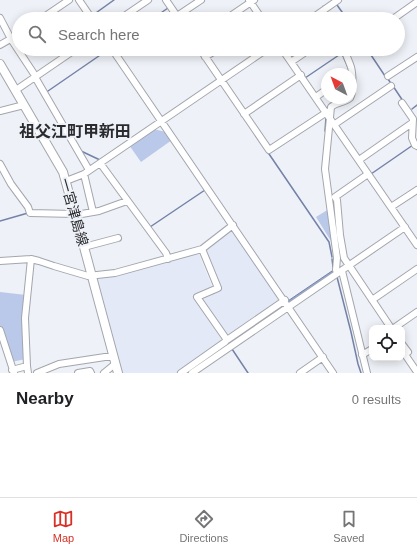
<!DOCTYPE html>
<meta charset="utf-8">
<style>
body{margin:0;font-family:Helvetica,"Noto Sans JP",sans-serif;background:#f2f2f2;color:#202124}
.controls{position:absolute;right:12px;bottom:12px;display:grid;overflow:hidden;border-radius:8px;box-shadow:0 2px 10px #0003}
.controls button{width:36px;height:36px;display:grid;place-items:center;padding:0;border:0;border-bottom:1px solid #e0e0e0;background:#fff;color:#202124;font:20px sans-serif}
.compass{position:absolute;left:321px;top:68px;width:36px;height:36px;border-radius:50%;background:#fff;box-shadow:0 2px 10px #0003;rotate:319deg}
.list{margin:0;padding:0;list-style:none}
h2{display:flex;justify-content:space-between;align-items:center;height:52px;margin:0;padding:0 16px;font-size:17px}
h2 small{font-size:13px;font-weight:400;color:#757577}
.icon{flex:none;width:22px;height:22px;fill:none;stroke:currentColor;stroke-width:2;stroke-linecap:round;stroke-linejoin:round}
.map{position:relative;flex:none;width:417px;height:373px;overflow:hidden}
.search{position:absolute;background:#fff;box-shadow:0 2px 10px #0003;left:12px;right:12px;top:12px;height:44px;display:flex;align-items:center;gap:10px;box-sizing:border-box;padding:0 14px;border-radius:22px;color:#757577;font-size:15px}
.sheet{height:124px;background:#fff}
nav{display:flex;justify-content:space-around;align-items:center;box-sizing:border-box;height:56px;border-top:1px solid #e0e0e0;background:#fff;font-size:11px;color:#757577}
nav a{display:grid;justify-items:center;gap:2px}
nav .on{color:#d93025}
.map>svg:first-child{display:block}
.built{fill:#e3e9f7}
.green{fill:#bac8e9}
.water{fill:#93a8db;stroke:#7482a7}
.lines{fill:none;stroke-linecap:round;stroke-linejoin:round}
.stream{stroke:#7482a7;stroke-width:1.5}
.minor-casing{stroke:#a3a6ac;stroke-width:8}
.major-casing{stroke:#a3a6ac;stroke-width:10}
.minor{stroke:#fff;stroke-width:6}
.major{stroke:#fff;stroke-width:8}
.labels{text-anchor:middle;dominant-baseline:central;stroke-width:4;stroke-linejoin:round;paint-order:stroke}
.street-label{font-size:14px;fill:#2a2b2e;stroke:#eef1f7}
.quarter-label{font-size:16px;font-weight:bold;fill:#2a2b2e;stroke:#eef1f7}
</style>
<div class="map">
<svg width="417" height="373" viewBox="0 0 417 373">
<rect width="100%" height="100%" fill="#eef1f7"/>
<path class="built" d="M233,229L282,300L227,338L199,297L219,289L203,249Z
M198,252L212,287L192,295L223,342L179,373H120L96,278Z"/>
<path class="green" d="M153,129L166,132L172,140L141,162L129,145Z
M329,209L333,241H331L316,217Z
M0,292L26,295V359L11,362L0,326Z"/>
<path class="water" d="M332,271L333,273L187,373H182Z"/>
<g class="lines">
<path class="stream" d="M337,5L347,19
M93,15L114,0
M152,19L168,8
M340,49L349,70
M367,49L385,76
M305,78L342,53
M388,79L390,82
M393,86L403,101
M48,91L109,49
M329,106C331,101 335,101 339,100
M412,109L417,105
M325,131L326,117
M81,151L100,160
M267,151L329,242L332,257
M371,174L413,145
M0,221L28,213
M150,227L205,190
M340,251L341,259L344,263
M332,259L333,267
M337,277L351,332L358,364L361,373
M232,349L248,373"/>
<g class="minor-casing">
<path id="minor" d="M79,0L92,19
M166,0L179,19
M249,0L262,19
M325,9L323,14L327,19
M177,16L201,0
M0,18L11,39L36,77
M41,19L69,0
M120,19L148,0
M226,19L254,0
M311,19L338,0
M393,19L417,2
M0,45L19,34
M112,49L333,373
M200,49L269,150L327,112
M282,49L417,245
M344,49C346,55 349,61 351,67C353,74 353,90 351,96
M205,57L218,49
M291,62L310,49
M388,76L417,57
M35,77L89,170
M16,90L76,49
M316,97L327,89
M402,103L413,119L412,138L415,145L417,146
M0,111L24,105
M244,114L301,75
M335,124L391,86
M359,160L412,123
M100,163L166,253L168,259
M0,164L11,184L28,207L30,213L75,214
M84,174L93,212
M368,174L335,197L337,200L340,235L344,258L391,328
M66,181L84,174L267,49
M391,207L417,190
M76,215L99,211L127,201
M84,247L118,238
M202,249L218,288L197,297L227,340L285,300
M0,261L31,259L39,261L54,266L88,276L115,273L202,249L233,225
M342,271L367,373
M338,273L336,270L337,258L325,169L331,107C337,102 344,103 350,98
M372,300L417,269
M394,328L417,312
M0,330L14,373
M402,344L408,352
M402,350L417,372
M362,355L372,349
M12,370L27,366
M28,373L27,366L25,318L31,259
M37,373L59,364L105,357H113
M78,373L90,371L91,373
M104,373L115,364
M181,373L225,342
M192,373L405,227
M300,373L323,357"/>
</g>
<g class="major-casing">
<path id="major" d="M0,64L63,172L84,247L118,373"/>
</g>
<use href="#minor" class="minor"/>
<use href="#major" class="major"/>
</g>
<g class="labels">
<g class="street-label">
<text transform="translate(74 212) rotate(74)">一宮津島線</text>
</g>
<g class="quarter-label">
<text x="75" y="131">祖父江町甲新田</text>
</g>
</g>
</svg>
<div class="controls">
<button><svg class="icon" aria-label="locate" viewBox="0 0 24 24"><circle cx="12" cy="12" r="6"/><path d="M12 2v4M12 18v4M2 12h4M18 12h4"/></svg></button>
</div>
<svg class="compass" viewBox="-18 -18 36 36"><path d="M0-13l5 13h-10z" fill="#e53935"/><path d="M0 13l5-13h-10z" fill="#757577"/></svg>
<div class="search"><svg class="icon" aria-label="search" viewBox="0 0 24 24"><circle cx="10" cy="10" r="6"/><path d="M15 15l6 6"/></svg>Search here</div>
</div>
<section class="sheet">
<h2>Nearby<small>0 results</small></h2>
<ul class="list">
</ul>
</section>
<nav>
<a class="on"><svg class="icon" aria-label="map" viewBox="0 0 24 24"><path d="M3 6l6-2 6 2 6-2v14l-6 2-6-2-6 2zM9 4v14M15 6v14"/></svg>Map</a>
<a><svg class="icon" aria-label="directions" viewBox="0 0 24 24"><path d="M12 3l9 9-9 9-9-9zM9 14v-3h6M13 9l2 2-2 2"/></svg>Directions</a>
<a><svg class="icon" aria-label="saved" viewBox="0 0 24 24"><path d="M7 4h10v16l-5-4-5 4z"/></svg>Saved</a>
</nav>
